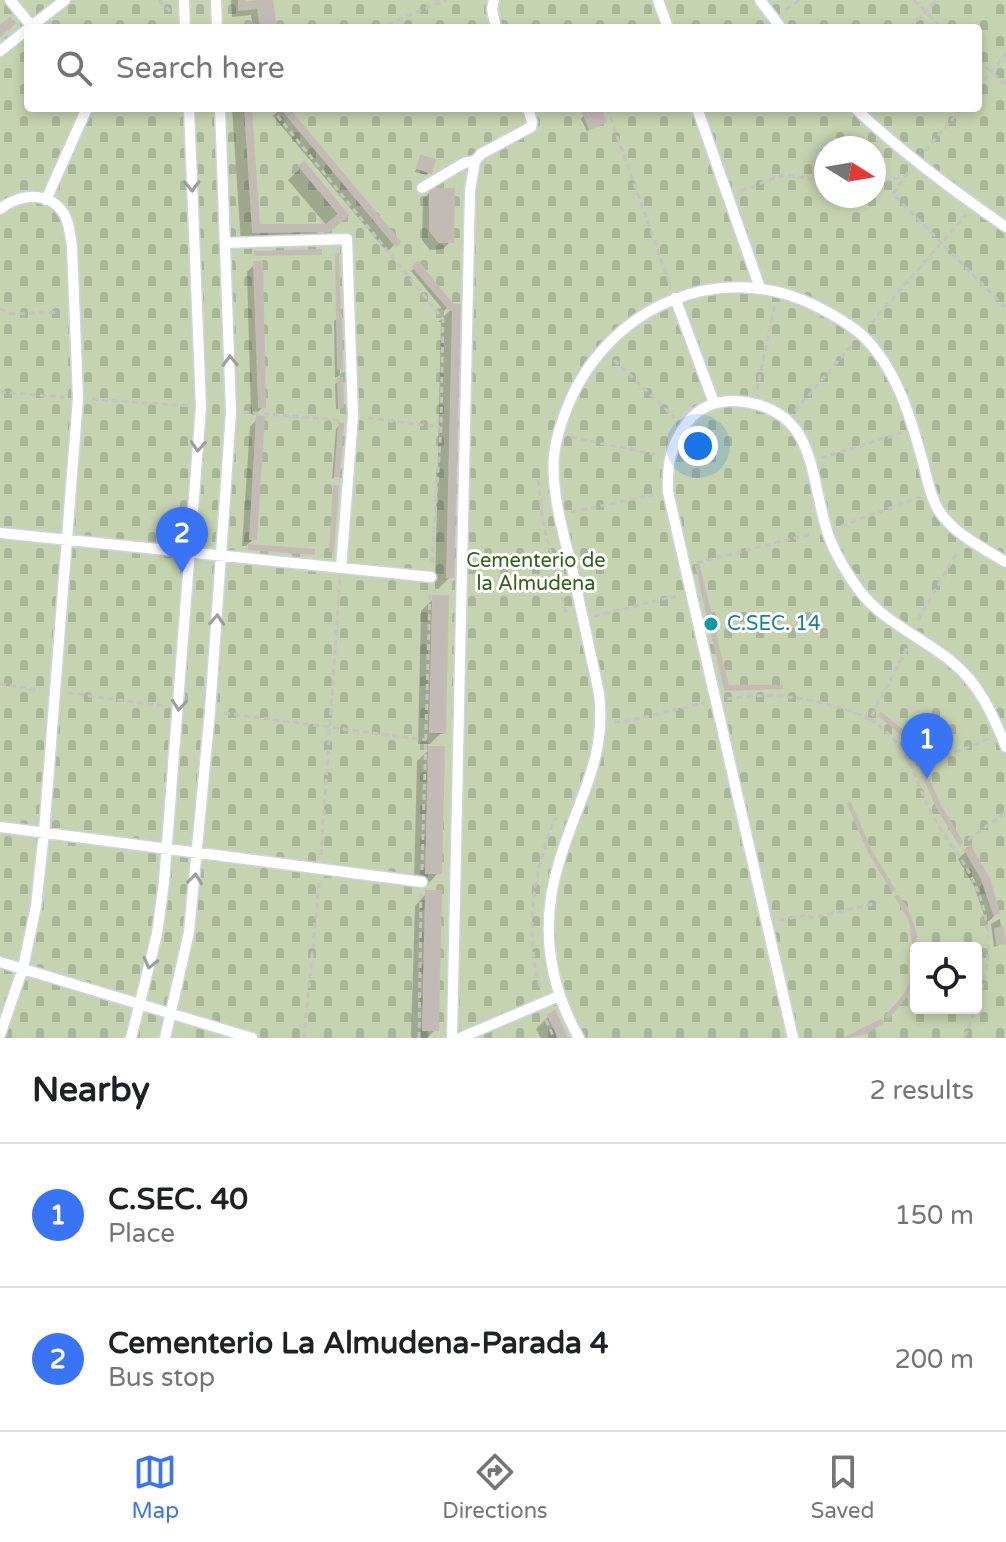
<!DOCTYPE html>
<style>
body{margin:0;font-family:"Varela Round",sans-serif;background:#f6f6f6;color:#202124}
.controls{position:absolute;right:24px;bottom:24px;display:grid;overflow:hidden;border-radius:8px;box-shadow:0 4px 12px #0003}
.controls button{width:72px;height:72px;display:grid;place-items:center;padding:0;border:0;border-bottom:2px solid #e0e0e0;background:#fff;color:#202124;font:40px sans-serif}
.compass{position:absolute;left:814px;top:136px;width:72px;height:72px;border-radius:50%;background:#fff;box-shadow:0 4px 12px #0003;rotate:101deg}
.you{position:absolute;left:698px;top:446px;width:28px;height:28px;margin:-20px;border:6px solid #fff;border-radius:50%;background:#1a73e8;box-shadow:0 0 0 12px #1a73e833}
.badge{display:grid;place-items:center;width:52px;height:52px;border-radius:50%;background:#3973f6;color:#fff;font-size:26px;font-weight:700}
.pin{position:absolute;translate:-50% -66px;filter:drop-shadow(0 2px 4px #0008)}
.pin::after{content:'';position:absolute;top:42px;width:28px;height:24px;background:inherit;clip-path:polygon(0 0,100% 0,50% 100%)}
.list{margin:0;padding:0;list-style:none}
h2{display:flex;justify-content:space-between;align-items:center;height:104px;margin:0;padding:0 32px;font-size:34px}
h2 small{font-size:26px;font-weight:400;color:#757577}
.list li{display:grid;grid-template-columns:52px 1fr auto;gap:24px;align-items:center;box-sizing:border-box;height:144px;padding:0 32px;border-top:2px solid #e0e0e0}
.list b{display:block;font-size:30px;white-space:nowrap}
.list p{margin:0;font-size:26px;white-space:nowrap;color:#757577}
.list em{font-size:26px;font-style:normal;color:#757577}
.icon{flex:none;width:44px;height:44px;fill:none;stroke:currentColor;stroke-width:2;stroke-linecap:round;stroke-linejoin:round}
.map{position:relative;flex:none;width:1006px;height:1038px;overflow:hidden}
.search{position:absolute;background:#fff;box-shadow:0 4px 12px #0003;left:24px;right:24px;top:24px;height:88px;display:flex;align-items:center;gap:20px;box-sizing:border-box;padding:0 28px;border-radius:8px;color:#757577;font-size:30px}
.sheet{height:392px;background:#fff}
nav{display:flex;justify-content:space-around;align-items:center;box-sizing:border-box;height:112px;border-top:2px solid #e0e0e0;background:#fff;font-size:22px;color:#757577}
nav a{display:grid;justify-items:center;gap:4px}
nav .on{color:#3973f6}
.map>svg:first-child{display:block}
.cemetery{fill:url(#cemetery-stones);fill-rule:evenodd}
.shadow{fill:#0003}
.building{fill:#c2bab5;stroke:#c4bcb2;stroke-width:2}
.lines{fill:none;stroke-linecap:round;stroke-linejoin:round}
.lane-casing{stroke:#ced3e0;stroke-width:13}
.path{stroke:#c3c3c3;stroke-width:3;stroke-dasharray:6 4;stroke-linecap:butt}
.lane{stroke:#fff;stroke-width:10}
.oneway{stroke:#9e9e9e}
.culture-dot{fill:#0f9aa8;stroke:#fff;stroke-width:3}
.labels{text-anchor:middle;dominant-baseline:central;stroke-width:6;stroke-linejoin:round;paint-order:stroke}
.park-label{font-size:20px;fill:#31611a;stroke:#fff}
.culture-label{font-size:20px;fill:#0d838f;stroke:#fff;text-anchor:start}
</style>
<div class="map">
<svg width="1006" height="1038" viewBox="0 0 1006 1038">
<defs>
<pattern id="cemetery-stones" width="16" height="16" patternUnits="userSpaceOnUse" patternTransform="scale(2)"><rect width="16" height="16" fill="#c5d3b0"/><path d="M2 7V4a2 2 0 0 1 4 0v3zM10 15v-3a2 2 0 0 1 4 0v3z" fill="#a9b597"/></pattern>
</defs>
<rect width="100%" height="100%" fill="#eae0d8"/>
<path class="cemetery" d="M0,0H1006V1038H0ZM28,28H978V108H28ZM826,148H874V196H826ZM916,948H976V1008H916Z"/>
<path class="shadow" d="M231,0H243V4L256,3V0H271L275,28H253L251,15L232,17Z
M232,108H249L257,227L327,226L288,180L304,165L345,215L331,228L321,229L317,233H326L315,242L241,244Z
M281,108H286L397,242L387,252L273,116Z
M584,115L603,122L587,131L581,119Z
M421,158L430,172L426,175L415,172Z
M431,191L451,241L443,249L430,250L422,240L423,199Z
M255,264L263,407L255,415L251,414L247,272Z
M418,265L450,305L444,311L411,271Z
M454,307L451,576L438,589H435L441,322H438Z
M339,318L340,375L335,378L334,321Z
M339,381L341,407L336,410L335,384Z
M258,418L254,538L246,546H242L250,427Z
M339,425L337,475L332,479L336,429Z
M434,598L443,731L430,744H418L421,611Z
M430,749L439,872L427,885L414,884L417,761Z
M969,849L997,913L989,921H986L974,886L958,859Z
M427,893L436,1029L427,1038H411L415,906Z
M1000,919L1003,943L994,947L991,924Z
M549,1016L566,1038H541L536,1029Z"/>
<path class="building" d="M239,0H245V2L272,0L273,6L239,10Z
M273,6L276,28H261L258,8Z
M10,18L15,23L0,36V26Z
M245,108H251L259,225H326L339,214L299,166L304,162L348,215L329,231L253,232Z
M281,108H288L400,242L396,246Z
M596,108H600L606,122L590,129L583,113Z
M421,156L435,160L431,173L417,168Z
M430,189H454L453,242H439L430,231Z
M321,250V254L255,255V252Z
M338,254L340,316H337L336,255Z
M254,262H262L265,407H259Z
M418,262L453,305L449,309L413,267Z
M453,305H460L453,577H447L453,310L449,309Z
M341,315L342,369H338L337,316Z
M342,378L343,407L339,408L338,379Z
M257,416L264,417L256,539H250Z
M339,423L343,424L339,476H335Z
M334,486H338L333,551H330Z
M249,545L314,550V554L249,549Z
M696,566H699L728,686H782V688L725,690Z
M433,596H448L445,732H430Z
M881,713L902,730L915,750L940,805L962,842L959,844L937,807L913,751L900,733L879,715Z
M429,747H444L441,873H426Z
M850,803L871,851L894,889L892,891L869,852L848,804Z
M970,846L989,879L999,913L994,914L981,877L965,850Z
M426,891H441L438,1030H423Z
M898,896L907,908L916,934V973L906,997L888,1018L886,1016L904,996L910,984L915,959L910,921L896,897Z
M1003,927L1005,943L997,944L995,929Z
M555,1011L566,1037L567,1038H559L548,1015Z
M881,1020L883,1022L866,1033L845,1038Z"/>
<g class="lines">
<g class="lane-casing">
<path id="lane" d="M10,0L33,28
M184,0L185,28
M216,0L217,28
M494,0L492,9L496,28
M658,0L668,28
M760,0L781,28
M29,28L65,0
M0,51L28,29
M697,108L760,288
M855,108C902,153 952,190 1006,227
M422,188L464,163L475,161
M46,200L87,108
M0,209C20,194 49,190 64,214C70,224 70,236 72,247L78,398L44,832L36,906L23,968L0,1035
M225,243L347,239L353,416L341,568
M675,298L714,403
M0,533L431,577
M0,827L422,882
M0,962L252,1038
M131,1038L157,934L164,882L201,407L189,108
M165,1038L189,932L210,711L231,412L220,108
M452,1038L470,191L475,161L481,154L531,127L532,122L528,108
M460,1038L559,996
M579,1038C547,981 540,921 560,859C578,799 607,759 599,693C590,651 581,610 572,568C563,532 551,493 554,455C556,439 561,423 567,408C606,309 717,257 816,306C832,314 848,323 862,335C896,368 910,415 922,459C927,476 929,495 939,511C954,534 983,548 1006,562
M793,1038L668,492C667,465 670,445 687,423C698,408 716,400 735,401C816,406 809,472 827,531C834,553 846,572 859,590C882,621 921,637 951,661C979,683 993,715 1006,747"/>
</g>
<path class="path" d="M159,0L170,11
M914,0L942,28
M786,10L799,0
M379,28L446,0
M910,28L937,0
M978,61L1006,84
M978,88L1006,54
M271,108L443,319L441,427L432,562
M607,108L670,285
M925,151L962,108
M908,172L893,194L1006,308
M874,183L904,177
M741,191L783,175L826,181
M0,309L12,314L59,312
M871,323L966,215
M614,360L675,418
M757,390L775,304
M0,392L64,397
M92,399L188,406
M795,411L853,344
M243,412L339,420
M368,418L440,427
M571,437L657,455
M821,458L902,433
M538,480L543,522L566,613
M571,512L653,495
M841,526L920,497
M697,563L814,533
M594,616L676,596
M918,620L958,551
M0,684L40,690
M68,693L163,706
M727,699C775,690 827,700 870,719L908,646
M224,713L426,740
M870,719C909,745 911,771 930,810C939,830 955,848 966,867C1001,927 990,978 964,1038
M614,722H624L704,703
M927,764L990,738
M968,840L1006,812
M321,855L340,579
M422,870L430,590
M780,920L809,915L811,918L877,903
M540,987C524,929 533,873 555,818L558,819
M546,1020L554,1038
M304,1038L319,883
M419,1038L421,894"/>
<use href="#lane" class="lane"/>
</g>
<defs><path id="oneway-chevron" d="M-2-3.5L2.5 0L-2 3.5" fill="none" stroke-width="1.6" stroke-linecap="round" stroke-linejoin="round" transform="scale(2)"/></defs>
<g class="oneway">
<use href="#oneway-chevron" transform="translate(192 186) rotate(88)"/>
<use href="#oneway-chevron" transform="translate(230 361) rotate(-92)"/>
<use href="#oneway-chevron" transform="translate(198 446) rotate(94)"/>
<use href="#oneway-chevron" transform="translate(217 620) rotate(-86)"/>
<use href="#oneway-chevron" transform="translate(179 705) rotate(95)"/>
<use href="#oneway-chevron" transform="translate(195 879) rotate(-84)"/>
<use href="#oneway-chevron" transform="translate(150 963) rotate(103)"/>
</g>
<circle class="culture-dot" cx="711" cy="624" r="8"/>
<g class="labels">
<g class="park-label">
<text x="536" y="561">Cementerio de<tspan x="536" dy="23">la Almudena</tspan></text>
</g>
<g class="culture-label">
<text x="727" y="624">C.SEC. 14</text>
</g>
</g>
</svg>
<div class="controls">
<button><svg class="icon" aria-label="locate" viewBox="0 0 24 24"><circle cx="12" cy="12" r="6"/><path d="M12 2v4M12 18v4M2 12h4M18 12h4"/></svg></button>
</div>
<svg class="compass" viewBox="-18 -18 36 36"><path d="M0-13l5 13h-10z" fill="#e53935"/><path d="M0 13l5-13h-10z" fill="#757577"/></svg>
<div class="you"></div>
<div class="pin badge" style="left:927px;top:779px">1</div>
<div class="pin badge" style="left:182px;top:573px">2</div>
<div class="search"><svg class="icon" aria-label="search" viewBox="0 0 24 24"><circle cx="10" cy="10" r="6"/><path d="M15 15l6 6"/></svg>Search here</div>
</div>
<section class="sheet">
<h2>Nearby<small>2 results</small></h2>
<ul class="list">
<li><span class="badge">1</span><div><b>C.SEC. 40</b><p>Place</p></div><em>150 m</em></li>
<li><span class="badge">2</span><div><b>Cementerio La Almudena-Parada 4</b><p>Bus stop</p></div><em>200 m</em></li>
</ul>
</section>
<nav>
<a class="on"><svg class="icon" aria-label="map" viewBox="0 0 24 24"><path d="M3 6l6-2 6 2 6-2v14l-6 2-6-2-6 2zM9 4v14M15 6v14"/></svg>Map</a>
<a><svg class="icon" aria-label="directions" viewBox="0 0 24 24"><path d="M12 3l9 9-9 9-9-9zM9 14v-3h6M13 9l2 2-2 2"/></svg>Directions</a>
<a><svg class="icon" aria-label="saved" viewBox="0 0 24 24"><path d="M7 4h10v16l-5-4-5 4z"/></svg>Saved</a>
</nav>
